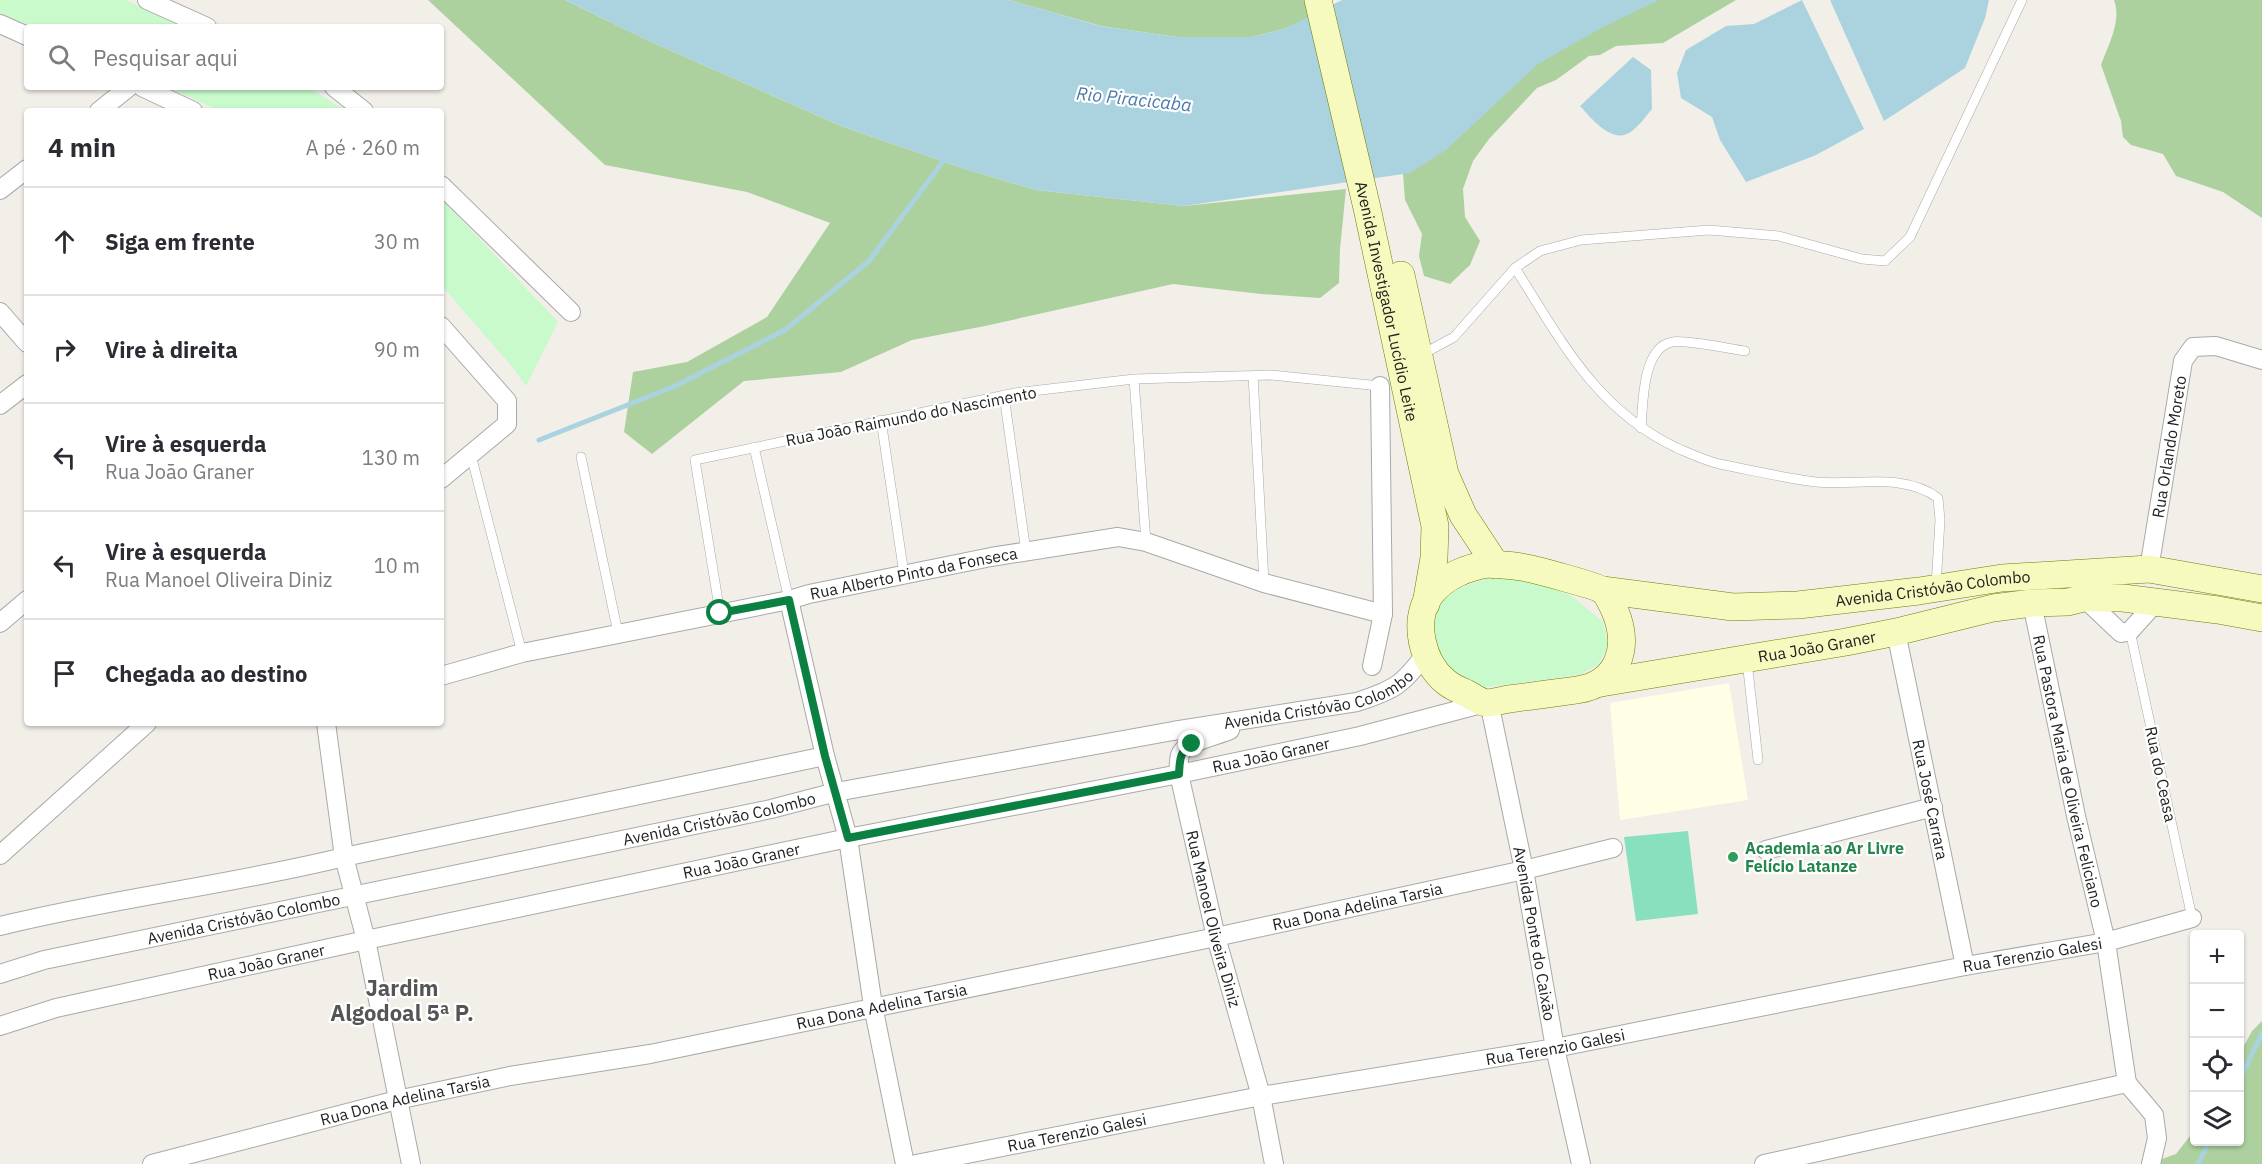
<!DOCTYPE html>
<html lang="pt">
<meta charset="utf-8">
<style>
body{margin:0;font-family:"IBM Plex Sans",sans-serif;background:#f7f7f7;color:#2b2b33}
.controls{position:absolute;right:18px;bottom:18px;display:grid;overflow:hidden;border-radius:6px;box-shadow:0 2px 4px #0004}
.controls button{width:54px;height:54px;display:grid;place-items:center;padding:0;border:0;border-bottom:2px solid #e1e1e2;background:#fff;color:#2b2b33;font:30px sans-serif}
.stop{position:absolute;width:18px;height:18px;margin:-14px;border:4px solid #0b8043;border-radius:50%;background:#fff}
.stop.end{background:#0b8043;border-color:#fff;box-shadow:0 2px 6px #0008}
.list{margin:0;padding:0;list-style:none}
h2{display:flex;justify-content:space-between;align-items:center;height:78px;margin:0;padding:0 24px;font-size:26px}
h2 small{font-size:20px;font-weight:400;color:#7c7c81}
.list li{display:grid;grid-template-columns:39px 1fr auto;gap:18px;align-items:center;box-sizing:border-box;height:108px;padding:0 24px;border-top:2px solid #e1e1e2}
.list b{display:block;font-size:22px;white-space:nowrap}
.list p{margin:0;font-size:20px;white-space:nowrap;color:#7c7c81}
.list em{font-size:20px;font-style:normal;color:#7c7c81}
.icon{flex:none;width:33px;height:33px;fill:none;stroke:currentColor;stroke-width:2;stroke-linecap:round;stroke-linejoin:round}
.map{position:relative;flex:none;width:2262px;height:1164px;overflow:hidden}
.search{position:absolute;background:#fff;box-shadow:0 2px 4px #0004;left:24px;top:24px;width:420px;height:66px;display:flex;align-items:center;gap:15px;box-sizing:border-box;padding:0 21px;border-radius:6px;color:#7c7c81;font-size:22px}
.panel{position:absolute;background:#fff;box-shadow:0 2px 4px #0004;left:24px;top:108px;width:420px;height:618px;border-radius:6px}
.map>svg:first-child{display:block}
.education{fill:#ffffe5}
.forest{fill:#add19e}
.park{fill:#c8facc}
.pitch{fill:#88e0be}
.water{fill:#aad3df}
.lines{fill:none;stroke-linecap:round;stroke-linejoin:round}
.stream{stroke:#aad3df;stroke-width:5}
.lane-casing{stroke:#a9a9a9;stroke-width:10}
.street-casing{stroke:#a9a9a9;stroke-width:20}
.secondary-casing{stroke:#707d05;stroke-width:28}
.lane{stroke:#fff;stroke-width:9}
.street{stroke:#fff;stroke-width:18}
.secondary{stroke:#f7fabf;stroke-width:27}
.route{stroke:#0b8043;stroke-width:8}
.leisure-dot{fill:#2e9e5b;stroke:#fff;stroke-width:2}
.labels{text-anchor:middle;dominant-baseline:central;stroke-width:4.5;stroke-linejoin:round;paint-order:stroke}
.street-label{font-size:16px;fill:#222;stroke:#fff}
.leisure-label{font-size:16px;font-weight:bold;fill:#27864d;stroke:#fff;text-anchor:start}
.water-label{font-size:18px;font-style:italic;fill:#4a7aab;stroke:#fff}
.district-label{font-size:22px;font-weight:bold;fill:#555;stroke:#fff}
</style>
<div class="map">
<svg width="2262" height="1164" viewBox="0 0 2262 1164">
<rect width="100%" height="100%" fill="#f2efe9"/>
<path class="education" d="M1729,683L1748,800L1620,820L1610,703Z"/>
<path class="forest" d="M428,0H565L647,40L841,126L962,168L1036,190L1184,206L1346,189L1340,249L1339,283L1320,298L1261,294L1173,284L985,326L912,340L841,372L744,381L652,454L624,432L633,372L687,362L767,317L830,223L747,192L605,165Z
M1009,0H1305L1309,18L1284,29L1251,37H1177L1101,26Z
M1573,0H1736L1663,43L1616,46L1600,55L1589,56L1556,80L1537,88L1489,139L1473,161L1463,189L1465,217L1480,241L1470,265L1450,284L1424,276L1419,256L1422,234L1405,200L1403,174Z
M2114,0H2262V218L2223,192L2176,176L2163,154L2131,145L2123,137L2121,121L2101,65C2108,45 2122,21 2114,0Z
M2262,1021V1164H2159V1160L2176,1154L2194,1131V1142H2240V1053L2252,1031Z"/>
<path class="park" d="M0,0H126L184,27H28L0,15Z
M167,87H307L347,111H220Z
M441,198L558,322L526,386L513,368L441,285Z
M1497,575L1539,580L1573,597L1603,622L1608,646L1598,665L1579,675L1481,688L1458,676L1441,658L1435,642L1432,621L1434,610L1450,591Z"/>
<path class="pitch" d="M1688,831L1698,914L1636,921L1624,837Z"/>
<path class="water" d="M565,0H1009L1100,26L1177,37H1251L1284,29L1342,0H1659L1603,27L1538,64L1446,150L1410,173L1184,206L1036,190L962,168L841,126L647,40Z
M1802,0L1864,129L1816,155L1746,182L1720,140L1712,117L1681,98L1677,73L1686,50L1726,26L1754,24Z
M1830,0H1989L1985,18L1965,68L1884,121Z
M1633,57L1651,70L1652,109C1646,116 1640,125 1632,131C1613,146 1592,119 1580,106Z"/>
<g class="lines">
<path class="stream" d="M539,440L673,387L785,330L869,261L947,156
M2240,1079L2262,1033
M2198,1164L2209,1142"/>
<g class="lane-casing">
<path id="lane" d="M1515,268C1561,340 1595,409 1677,448C1691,454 1704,460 1719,464C1751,470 1783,478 1816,482C1856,486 1903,472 1938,498L1940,520L1936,586
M1421,355L1454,337L1515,268L1540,251L1581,240L1709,230L1779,236L1862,259L1885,261L1910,237L2022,0
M1253,375L1264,583
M1134,379L1146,542
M1004,395L1026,552
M881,420L904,574
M1641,428C1643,404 1642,348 1672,342C1684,339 1730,349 1745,351
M754,447L789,600
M471,455L522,653
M581,457L618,633
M720,613L695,460L1015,393L1134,379L1271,375L1380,386
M2130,631L2192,918
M1747,661L1758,760"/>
</g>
<g class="street-casing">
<g id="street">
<path d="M147,0L207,27"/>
<path d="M0,24L27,36"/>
<path d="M142,87L193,111"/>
<path d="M334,87L364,111"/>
<path d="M99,111L129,87"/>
<path d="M441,185L571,312"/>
<path d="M0,190L27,169"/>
<path d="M0,312L27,343"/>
<path d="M441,326L507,401V424L441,479"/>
<path d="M0,405L27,384"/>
<path id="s1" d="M2149,569L2183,361L2193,347L2216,346L2262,360"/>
<path d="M2084,598L2121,633L2130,631L2157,601"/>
<path d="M789,600L825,756L848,838L873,1006L905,1164"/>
<path id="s2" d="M2032,603L2076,816L2106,942L2127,1083"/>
<path d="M0,623L27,600"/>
<path id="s3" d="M1896,632L1965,966"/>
<path d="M1372,666L1383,614L1380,386"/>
<path id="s4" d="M441,676L522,653L789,600L809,594L991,557L1118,537L1146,542L1264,583L1383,614"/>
<path id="s5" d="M1489,702L1524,870L1555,1048L1581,1164"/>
<path d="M326,723L344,857L366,940L411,1164"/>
<path id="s6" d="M1230,730C1218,736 1185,741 1180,755C1178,761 1179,769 1179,774L1216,937L1261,1096L1274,1164"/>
<path d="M1766,850L1933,807"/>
<path d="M0,855L147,723"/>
<path d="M0,926C114,898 230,885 344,857L825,756"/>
<path id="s7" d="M0,974L44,960L771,809L836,792L1173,731L1357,702C1394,690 1403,685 1426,653"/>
<path id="s8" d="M0,1026L56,1008L366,940L848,838L1179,774L1360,736L1485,703"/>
<path d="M2127,1083L2154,1115L2157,1138L2151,1164"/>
<path id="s9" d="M152,1164L397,1100L510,1076L650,1054L1216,937L1524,870L1613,848"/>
<path id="s10" d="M916,1164L1261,1096L1555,1048L1965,966L2106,942L2192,918"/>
<path d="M1764,1164L2127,1083"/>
</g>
</g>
<g class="secondary-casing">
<g id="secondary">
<path id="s11" d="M1318,0L1367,208L1435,526L1434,558L1426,604"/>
<path d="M1401,275L1445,474L1463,515L1496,565"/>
<path d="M1489,564C1500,565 1511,565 1521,567C1533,569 1598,586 1604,591C1609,597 1612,604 1615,611C1630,647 1619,684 1577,690C1554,693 1532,696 1509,699C1502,700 1494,703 1486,703C1480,702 1472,696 1466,693C1459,690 1452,687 1446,682C1422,663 1412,621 1430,595C1444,576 1468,567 1489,564Z"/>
<path id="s12" d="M1602,590L1733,607L1798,605L1919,591L2002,578L2149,569L2262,589"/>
<path id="s13" d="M1601,683L1846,642L1896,632L1993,608L2032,603L2068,602L2084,598H2123L2218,610L2262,618"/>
</g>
</g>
<use href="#lane" class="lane"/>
<use href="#street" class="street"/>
<use href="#secondary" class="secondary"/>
</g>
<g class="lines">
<path class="route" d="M720,613L789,600L825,756L848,838L1179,774C1180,760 1179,752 1192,744"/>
</g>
<circle class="leisure-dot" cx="1733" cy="857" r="6"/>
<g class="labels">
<g class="street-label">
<text stroke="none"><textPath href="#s11" startOffset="309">Avenida Investigador Lucídio Leite</textPath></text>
<text transform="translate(911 416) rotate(-11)">Rua João Raimundo do Nascimento</text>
<text stroke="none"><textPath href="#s1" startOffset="124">Rua Orlando Moreto</textPath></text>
<text stroke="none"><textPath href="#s4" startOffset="484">Rua Alberto Pinto da Fonseca</textPath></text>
<text stroke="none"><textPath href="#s12" startOffset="333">Avenida Cristóvão Colombo</textPath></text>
<text stroke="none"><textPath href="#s13" startOffset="219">Rua João Graner</textPath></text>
<text stroke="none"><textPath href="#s7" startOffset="1348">Avenida Cristóvão Colombo</textPath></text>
<text stroke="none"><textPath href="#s8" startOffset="1300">Rua João Graner</textPath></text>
<text stroke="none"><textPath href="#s2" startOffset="172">Rua Pastora Maria de Oliveira Feliciano</textPath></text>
<text transform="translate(2161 774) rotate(78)">Rua do Ceasa</text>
<text stroke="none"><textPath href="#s3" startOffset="171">Rua José Carrara</textPath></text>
<text stroke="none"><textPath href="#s7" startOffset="736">Avenida Cristóvão Colombo</textPath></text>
<text stroke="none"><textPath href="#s8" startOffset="760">Rua João Graner</textPath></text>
<text stroke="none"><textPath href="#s9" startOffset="1233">Rua Dona Adelina Tarsia</textPath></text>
<text stroke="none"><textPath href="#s7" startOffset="250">Avenida Cristóvão Colombo</textPath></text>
<text stroke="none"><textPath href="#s6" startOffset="225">Rua Manoel Oliveira Diniz</textPath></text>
<text stroke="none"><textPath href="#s5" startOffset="236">Avenida Ponte do Caixão</textPath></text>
<text stroke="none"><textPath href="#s10" startOffset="1136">Rua Terenzio Galesi</textPath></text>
<text stroke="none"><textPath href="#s8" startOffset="274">Rua João Graner</textPath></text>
<text stroke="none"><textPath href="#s9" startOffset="747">Rua Dona Adelina Tarsia</textPath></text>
<text stroke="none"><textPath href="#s10" startOffset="650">Rua Terenzio Galesi</textPath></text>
<text stroke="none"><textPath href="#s9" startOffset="261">Rua Dona Adelina Tarsia</textPath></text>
<text stroke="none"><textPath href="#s10" startOffset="164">Rua Terenzio Galesi</textPath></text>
</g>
<g class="leisure-label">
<text x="1745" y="848">Academia ao Ar Livre<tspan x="1745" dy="18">Felício Latanze</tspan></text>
</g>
<g class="water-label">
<text transform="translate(1134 99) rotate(6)">Rio Piracicaba</text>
</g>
<g class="district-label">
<text x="402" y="987">Jardim<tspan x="402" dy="25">Algodoal 5ª P.</tspan></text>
</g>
</g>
</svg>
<div class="controls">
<button>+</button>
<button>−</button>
<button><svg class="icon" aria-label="locate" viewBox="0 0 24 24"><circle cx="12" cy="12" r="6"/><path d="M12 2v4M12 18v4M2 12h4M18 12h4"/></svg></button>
<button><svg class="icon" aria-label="layers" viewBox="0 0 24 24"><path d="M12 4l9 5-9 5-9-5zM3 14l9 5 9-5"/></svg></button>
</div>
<div class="stop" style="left:720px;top:613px"></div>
<div class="stop end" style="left:1192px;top:744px"></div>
<div class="search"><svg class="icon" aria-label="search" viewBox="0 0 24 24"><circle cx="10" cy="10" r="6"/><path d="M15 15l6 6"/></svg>Pesquisar aqui</div>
<section class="panel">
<h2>4 min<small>A pé · 260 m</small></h2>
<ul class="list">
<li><svg class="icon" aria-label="ahead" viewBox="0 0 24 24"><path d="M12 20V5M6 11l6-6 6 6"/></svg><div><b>Siga em frente</b></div><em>30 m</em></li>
<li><svg class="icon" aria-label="right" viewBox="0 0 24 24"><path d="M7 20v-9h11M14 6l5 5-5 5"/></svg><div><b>Vire à direita</b></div><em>90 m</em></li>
<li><svg class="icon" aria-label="left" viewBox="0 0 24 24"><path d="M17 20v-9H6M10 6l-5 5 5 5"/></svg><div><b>Vire à esquerda</b><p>Rua João Graner</p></div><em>130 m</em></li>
<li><svg class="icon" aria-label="left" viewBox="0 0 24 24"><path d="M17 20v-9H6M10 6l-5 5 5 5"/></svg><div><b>Vire à esquerda</b><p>Rua Manoel Oliveira Diniz</p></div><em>10 m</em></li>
<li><svg class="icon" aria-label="arrive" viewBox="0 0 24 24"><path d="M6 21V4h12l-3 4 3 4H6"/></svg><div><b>Chegada ao destino</b></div></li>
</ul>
</section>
</div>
